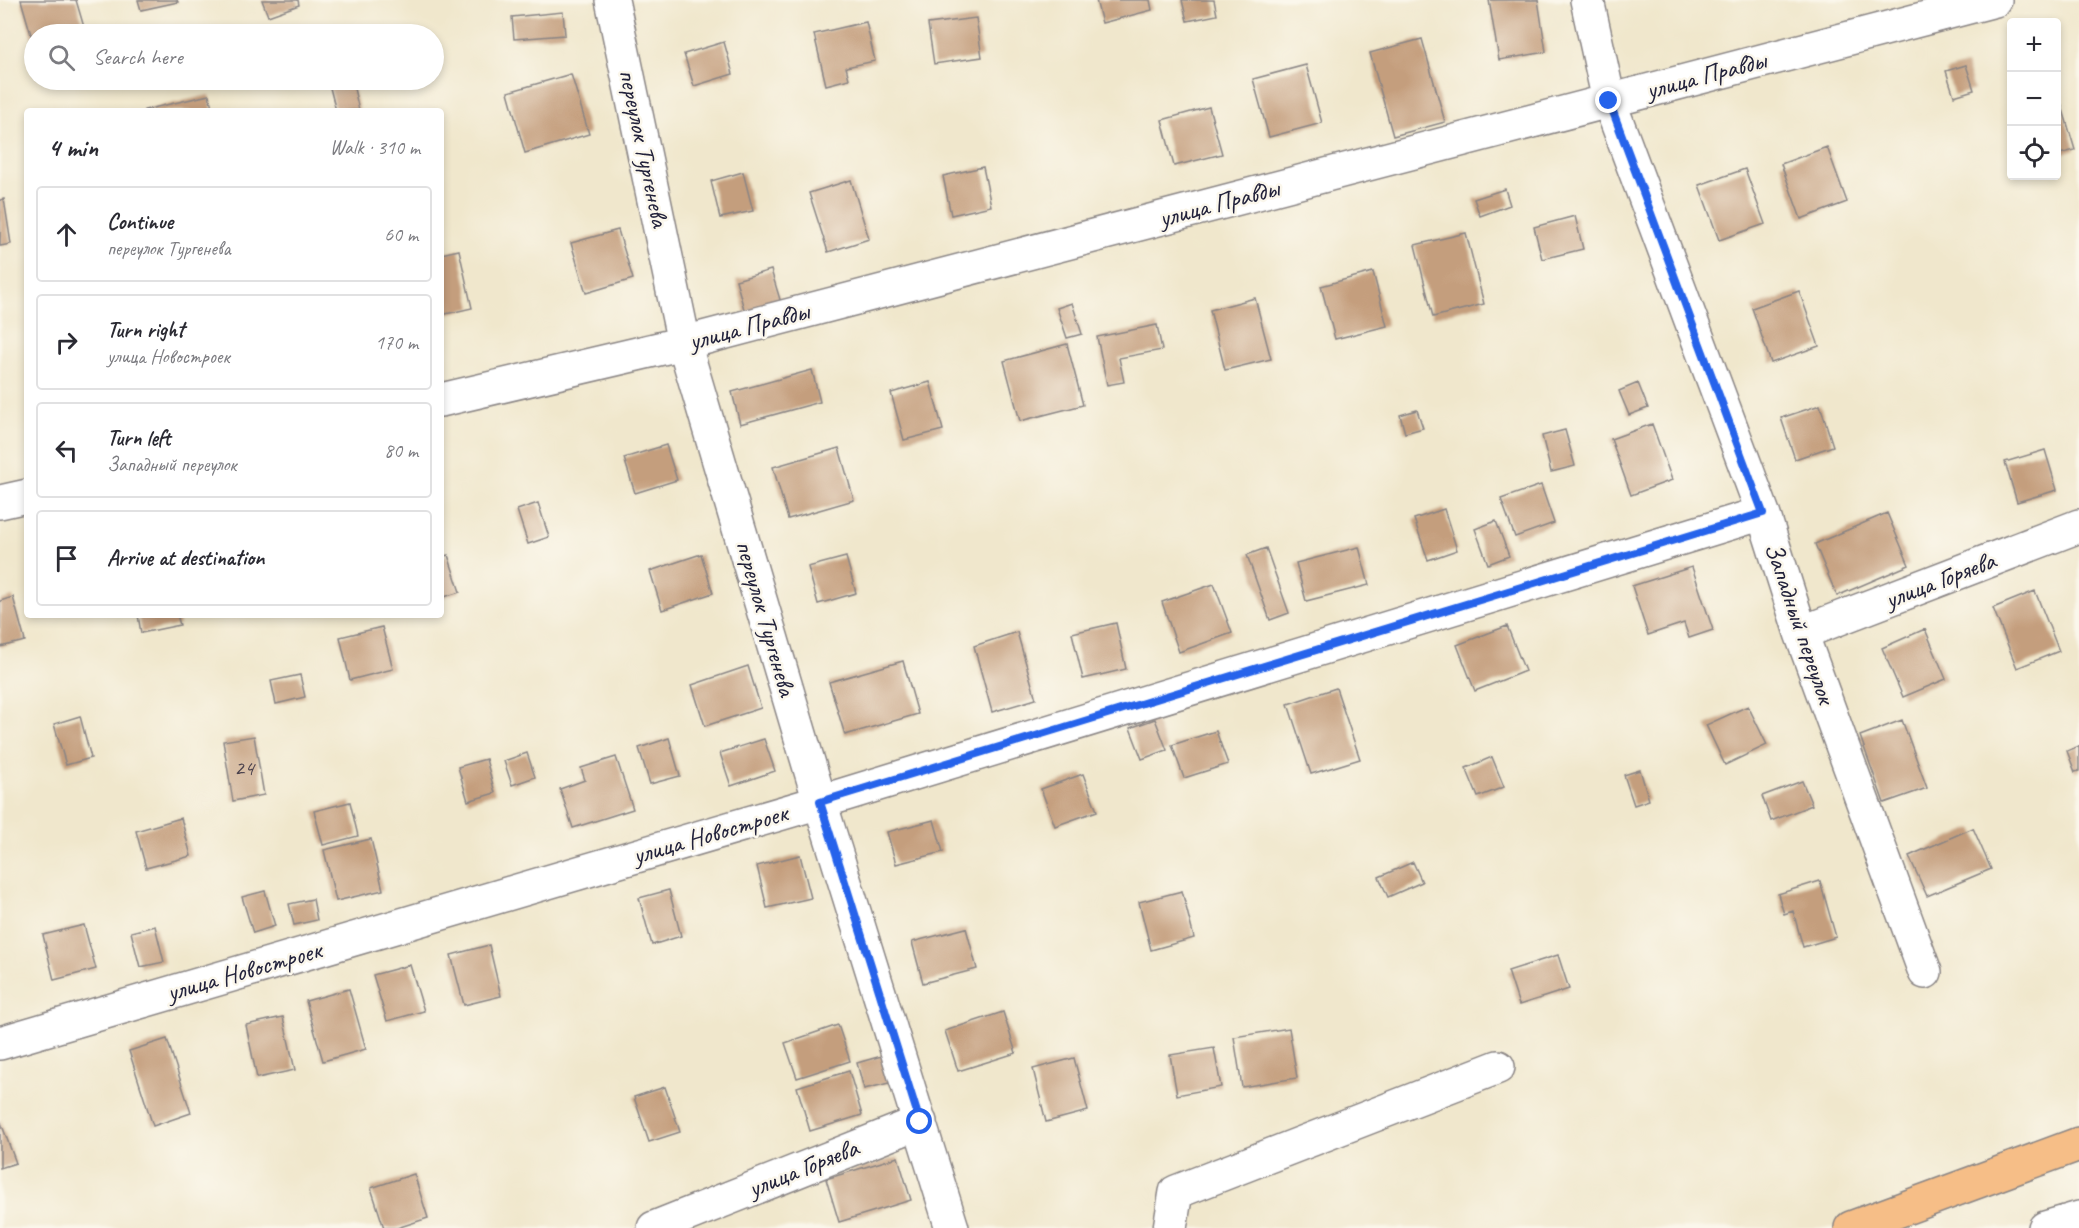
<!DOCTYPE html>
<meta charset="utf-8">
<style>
body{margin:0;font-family:Caveat,sans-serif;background:#f7f7f7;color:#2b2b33}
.controls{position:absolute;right:18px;top:18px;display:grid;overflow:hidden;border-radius:6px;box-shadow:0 3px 9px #0003}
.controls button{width:54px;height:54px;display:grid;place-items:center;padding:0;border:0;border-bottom:2px solid #e1e1e2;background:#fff;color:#2b2b33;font:30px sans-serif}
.stop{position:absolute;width:18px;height:18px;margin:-14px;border:4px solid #2563eb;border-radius:50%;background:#fff}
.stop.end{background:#2563eb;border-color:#fff;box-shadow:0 2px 6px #0008}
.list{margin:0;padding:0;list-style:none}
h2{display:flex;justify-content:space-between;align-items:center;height:78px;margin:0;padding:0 24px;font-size:26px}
h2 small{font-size:20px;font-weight:400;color:#7c7c81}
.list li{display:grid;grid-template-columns:39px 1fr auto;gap:18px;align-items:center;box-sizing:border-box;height:96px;margin:0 12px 12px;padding:0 12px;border:2px solid #e1e1e2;border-radius:6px}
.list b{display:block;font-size:22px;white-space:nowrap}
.list p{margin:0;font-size:20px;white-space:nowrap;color:#7c7c81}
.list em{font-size:20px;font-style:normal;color:#7c7c81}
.icon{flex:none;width:33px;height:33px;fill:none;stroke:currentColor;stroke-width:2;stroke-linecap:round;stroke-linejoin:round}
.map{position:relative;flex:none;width:2079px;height:1228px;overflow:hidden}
.search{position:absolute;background:#fff;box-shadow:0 3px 9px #0003;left:24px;top:24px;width:420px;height:66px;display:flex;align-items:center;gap:15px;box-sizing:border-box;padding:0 21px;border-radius:33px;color:#7c7c81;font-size:22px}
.panel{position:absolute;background:#fff;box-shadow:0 3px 9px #0003;left:24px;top:108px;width:420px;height:510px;border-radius:6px}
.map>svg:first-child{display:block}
.building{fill:#c49e7d}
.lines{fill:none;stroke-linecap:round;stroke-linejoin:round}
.minor-casing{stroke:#898484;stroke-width:36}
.major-casing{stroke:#898484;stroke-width:36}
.minor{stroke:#fff;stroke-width:33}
.major{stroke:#f6be87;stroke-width:33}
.route{stroke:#2563eb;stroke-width:8}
.labels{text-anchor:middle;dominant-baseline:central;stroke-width:5;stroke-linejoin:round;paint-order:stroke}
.number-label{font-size:22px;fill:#4a414c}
.street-label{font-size:26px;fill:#22223b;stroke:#fbf7ec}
</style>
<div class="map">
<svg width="2079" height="1228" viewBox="0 0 2079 1228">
<rect width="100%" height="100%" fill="#fbf7ec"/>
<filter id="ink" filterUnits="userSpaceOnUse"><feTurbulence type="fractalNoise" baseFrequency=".0167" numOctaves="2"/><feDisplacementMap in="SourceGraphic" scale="12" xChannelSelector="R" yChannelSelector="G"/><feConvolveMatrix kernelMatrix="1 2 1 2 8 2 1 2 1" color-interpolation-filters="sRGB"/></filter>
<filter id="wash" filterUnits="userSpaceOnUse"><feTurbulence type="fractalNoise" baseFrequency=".008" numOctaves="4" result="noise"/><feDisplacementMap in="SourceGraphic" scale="24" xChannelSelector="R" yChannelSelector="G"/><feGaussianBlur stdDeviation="1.35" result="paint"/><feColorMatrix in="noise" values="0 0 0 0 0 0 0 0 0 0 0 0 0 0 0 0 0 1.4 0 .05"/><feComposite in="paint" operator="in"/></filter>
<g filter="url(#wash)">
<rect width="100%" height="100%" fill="#f0e7cc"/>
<g id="blocks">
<path class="building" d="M21,0H76L86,34H34V45Z
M138,0H177L178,2L141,10Z
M262,0H298L299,5L268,16Z
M1096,0H1150L1152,10L1102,23Z
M1182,0H1214L1217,15L1187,21Z
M1489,0H1538L1546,52L1499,60Z
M563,12L565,35L514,39L512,17Z
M976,18L982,57L934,64L928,24Z
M866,22L875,61L846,67L849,79L826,85L814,34Z
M1422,39L1445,122L1393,136L1370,53Z
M724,42L733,74L694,86L684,54Z
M1306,65L1322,123L1269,137L1253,79Z
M1966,65L1974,90L1954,96L1946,71Z
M571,74L589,134L525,153L508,92Z
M328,80H352L359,110L336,111Z
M2056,86L2075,150L2056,155Z
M209,95L213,111H144V110Z
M1209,107L1222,154L1174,166L1162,120Z
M1827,147L1847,202L1801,219L1781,164Z
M983,167L991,206L951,215L943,176Z
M1745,169L1765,224L1719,240L1699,185Z
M743,172L753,211L720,218L711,181Z
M851,180L869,239L828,252L809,193Z
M1505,189L1510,205L1480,216L1474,199Z
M4,199L11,244L0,246V200Z
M1575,216L1583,249L1542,259L1534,227Z
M618,230L633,279L586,293L571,243Z
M1466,233L1484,304L1433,317L1415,245Z
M459,250L472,308L441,315V254Z
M771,270L781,303L745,313L736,280Z
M1373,272L1387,326L1335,339L1321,286Z
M1799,291L1819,346L1771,363L1752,308Z
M1255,298L1271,359L1225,370L1210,310Z
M1072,303L1082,334L1067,338L1057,308Z
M1157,325L1162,350L1119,358L1124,382L1107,385L1097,337Z
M1067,344L1083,405L1020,421L1004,361Z
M812,370L820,402L740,424L732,392Z
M930,382L943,430L904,440L891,393Z
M1638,383L1648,408L1629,415L1619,391Z
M1820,405L1833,446L1795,459L1781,418Z
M1417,410L1423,428L1405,433L1400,415Z
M1652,424L1672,480L1631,495L1611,439Z
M1565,430L1575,466L1551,472L1542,436Z
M666,445L677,480L635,493L624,458Z
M839,448L854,500L788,519L773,467Z
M2045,450L2057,490L2017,502L2005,462Z
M1541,485L1554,523L1515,537L1501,499Z
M538,503L549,537L528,544L517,510Z
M1444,509L1457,550L1428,560L1414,519Z
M1887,513L1909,565L1837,596L1815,544Z
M1496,521L1509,556L1488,564L1475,529Z
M1359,547L1369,585L1306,601L1296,563Z
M1266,548L1289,613L1270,620L1247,555Z
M701,554L713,593L662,610L650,571Z
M448,555L460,592L441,598V557Z
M846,557L856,593L818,604L808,567Z
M1692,567L1713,630L1689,638L1684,623L1648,635L1632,586Z
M1214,584L1232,633L1179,652L1162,602Z
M2035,591L2059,651L2017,668L1993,608Z
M13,597L25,641L0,647V601Z
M138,615H177L180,625L141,633Z
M1116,623L1126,669L1083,679L1072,633Z
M1507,626L1525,671L1475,691L1457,645Z
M382,627L393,669L350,680L340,637Z
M1925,629L1946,679L1903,697L1882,648Z
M1017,632L1036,699L992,712L974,646Z
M903,661L918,714L845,735L829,682Z
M748,666L761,708L705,726L692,685Z
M300,675L305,697L276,704L271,681Z
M1336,688L1360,759L1311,774L1288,704Z
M1748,706L1767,745L1725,765L1706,725Z
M80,716L91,758L66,765L54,724Z
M1155,719L1167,750L1142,759L1130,728Z
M1902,720L1927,788L1884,803L1860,736Z
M1216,731L1228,764L1184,778L1172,745Z
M254,736L264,795L233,801L223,741Z
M669,738L680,776L650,784L639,748Z
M764,739L775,771L731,786L720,753Z
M2079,746V771L2075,772L2067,751Z
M527,753L535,777L512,785L504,761Z
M616,757L633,809L573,828L560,789L585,780L581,768Z
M1492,757L1504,787L1478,797L1466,768Z
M486,759L495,793L468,801L458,767Z
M1640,770L1649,800L1634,805L1624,775Z
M1083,774L1097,811L1055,826L1041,789Z
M1802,781L1812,805L1771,821L1762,796Z
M350,802L358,836L323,845L314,811Z
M181,818L191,856L146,868L136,831Z
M934,820L943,852L896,864L887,832Z
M1973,828L1991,869L1927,896L1909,856Z
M371,839L383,890L336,901L324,850Z
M800,855L811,898L767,908L757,866Z
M1413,862L1422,882L1388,897L1379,877Z
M1820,881L1836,937L1803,947L1793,911L1784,914L1778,894Z
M669,890L681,936L652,945L639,898Z
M265,891L275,926L253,933L242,897Z
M1182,891L1194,938L1151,950L1139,902Z
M313,899L317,920L294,925L289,904Z
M84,925L96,969L54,980L43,935Z
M155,926L164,962L140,967L131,932Z
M966,928L977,969L923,983L912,942Z
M489,945L501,996L464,1005L451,955Z
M1558,955L1569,989L1519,1005L1508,971Z
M410,965L424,1011L387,1021L373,975Z
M349,989L366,1049L323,1061L306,1001Z
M1003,1012L1016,1053L958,1071L945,1031Z
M283,1017L295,1070L257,1078L246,1025Z
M838,1025L850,1061L797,1078L785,1043Z
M1289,1028L1297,1078L1242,1087L1234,1037Z
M167,1039L191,1113L153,1126L129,1051Z
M1214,1048L1221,1087L1177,1095L1170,1055Z
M885,1055L893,1082L864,1089L857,1063Z
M1074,1058L1088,1111L1046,1122L1033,1069Z
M849,1071L862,1115L810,1131L797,1087Z
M665,1087L680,1132L649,1142L634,1097Z
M0,1120L16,1163L0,1168Z
M898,1157L911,1200L839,1222L826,1179Z
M414,1174L428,1218L397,1228H384L371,1188Z"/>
</g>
</g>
<g filter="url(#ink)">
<use href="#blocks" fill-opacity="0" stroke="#898484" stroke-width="1.5"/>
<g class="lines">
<g class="minor-casing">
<path id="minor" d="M612,0L684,343L820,802L952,1228
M1587,0L1609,101L1763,513L1801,633L1925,972
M441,400L684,343L1995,0
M0,502L27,496
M1801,633L2079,526
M0,1043L820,802L1763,513
M654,1228L920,1122
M1170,1228L1176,1192L1498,1067
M2045,1228L2079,1218"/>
</g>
<g class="major-casing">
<path id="major" d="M1851,1228L2079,1144"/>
</g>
<use href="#minor" class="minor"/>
<use href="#major" class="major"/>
</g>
</g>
<g class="lines" filter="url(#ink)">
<path class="route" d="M920,1122L820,802L1763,513L1609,101"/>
</g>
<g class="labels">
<g class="number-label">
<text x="244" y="768">24</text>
</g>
<g class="street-label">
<text transform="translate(1706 75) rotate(-15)">улица Правды</text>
<text transform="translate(644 148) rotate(78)">переулок Тургенева</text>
<text transform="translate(1219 203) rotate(-15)">улица Правды</text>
<text transform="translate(749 326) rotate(-15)">улица Правды</text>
<text transform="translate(1940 580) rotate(-21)">улица Горяева</text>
<text transform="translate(766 618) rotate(74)">переулок Тургенева</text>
<text transform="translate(1800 623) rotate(71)">Западный переулок</text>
<text transform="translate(710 834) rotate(-16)">улица Новостроек</text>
<text transform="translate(244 971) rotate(-16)">улица Новостроек</text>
<text transform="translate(803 1168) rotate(-22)">улица Горяева</text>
</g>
</g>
</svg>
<div class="controls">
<button>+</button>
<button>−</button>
<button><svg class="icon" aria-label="locate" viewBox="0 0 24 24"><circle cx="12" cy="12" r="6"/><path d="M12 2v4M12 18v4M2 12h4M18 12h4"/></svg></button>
</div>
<div class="stop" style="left:920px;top:1122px"></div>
<div class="stop end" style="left:1609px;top:101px"></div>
<div class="search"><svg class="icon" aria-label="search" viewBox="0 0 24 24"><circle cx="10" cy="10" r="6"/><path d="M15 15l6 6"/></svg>Search here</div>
<section class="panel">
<h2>4 min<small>Walk · 310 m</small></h2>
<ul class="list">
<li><svg class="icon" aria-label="ahead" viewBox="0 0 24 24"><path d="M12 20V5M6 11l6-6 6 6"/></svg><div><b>Continue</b><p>переулок Тургенева</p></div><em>60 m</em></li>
<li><svg class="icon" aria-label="right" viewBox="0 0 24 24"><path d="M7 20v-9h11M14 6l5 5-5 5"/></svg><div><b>Turn right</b><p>улица Новостроек</p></div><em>170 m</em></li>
<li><svg class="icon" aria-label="left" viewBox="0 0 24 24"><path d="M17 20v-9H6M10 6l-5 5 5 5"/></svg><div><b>Turn left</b><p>Западный переулок</p></div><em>80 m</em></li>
<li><svg class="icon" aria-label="arrive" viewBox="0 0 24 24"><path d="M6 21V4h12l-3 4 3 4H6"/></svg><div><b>Arrive at destination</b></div></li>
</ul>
</section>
</div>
